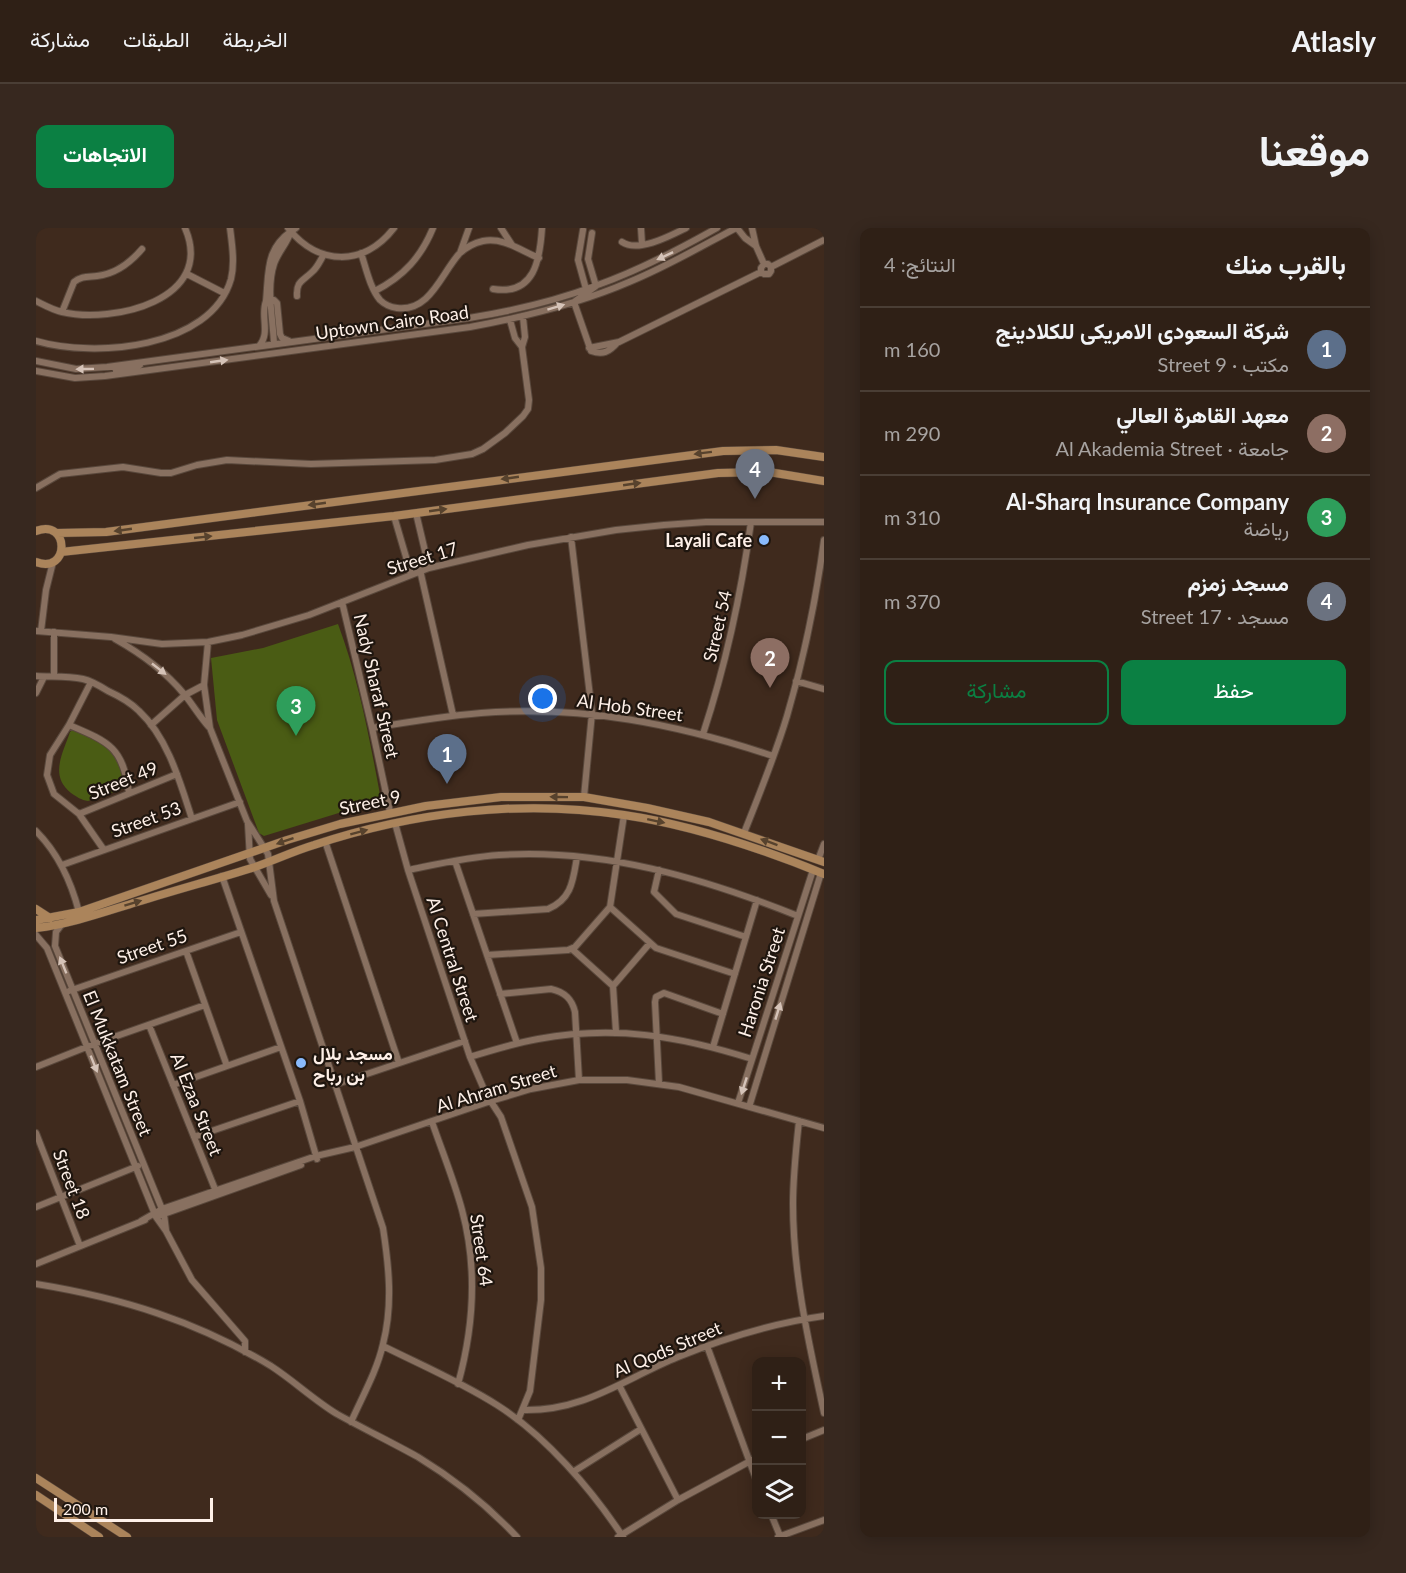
<!DOCTYPE html>
<html lang="ar">
<meta charset="utf-8">
<style>
body{margin:0;font-family:Lato,Vazirmatn,sans-serif;background:#37281f;color:#f1f3f6;direction:rtl}
.controls{position:absolute;right:18px;bottom:18px;display:grid;overflow:hidden;border-radius:12px;box-shadow:0 3px 15px #0003}
.controls button{width:54px;height:54px;display:grid;place-items:center;padding:0;border:0;border-bottom:2px solid #4a3e35;background:#2f2016;color:#f1f3f6;font:30px sans-serif}
.scale{position:absolute;left:18px;bottom:15px;width:159px;box-sizing:border-box;padding-left:6px;border:3px solid #fef0e8;border-top:0;font-size:16px;line-height:21px;white-space:nowrap;color:#fef0e8;-webkit-text-stroke:4px #1f160f;paint-order:stroke}
.you{position:absolute;left:507px;top:471px;width:21px;height:21px;margin:-15px;border:4px solid #fff;border-radius:50%;background:#1a73e8;box-shadow:0 0 0 9px #1a73e833}
.badge{display:grid;place-items:center;width:39px;height:39px;border-radius:50%;background:#0b8043;color:#fff;font-size:20px;font-weight:700}
.pin{position:absolute;translate:-50% -50px;filter:drop-shadow(0 2px 3px #0008)}
.pin::after{content:'';position:absolute;top:32px;width:21px;height:18px;background:inherit;clip-path:polygon(0 0,100% 0,50% 100%)}
.list{margin:0;padding:0;list-style:none}
h2{display:flex;justify-content:space-between;align-items:center;height:78px;margin:0;padding:0 24px;font-size:26px}
h2 small{font-size:20px;font-weight:400;color:#a7a3a1}
.list li{display:grid;grid-template-columns:39px 1fr auto;gap:18px;align-items:center;box-sizing:border-box;height:84px;padding:0 24px;border-top:2px solid #4a3e35}
.list b{display:block;font-size:22px;white-space:nowrap}
.list p{margin:0;font-size:20px;white-space:nowrap;color:#a7a3a1}
.list em{font-size:20px;font-style:normal;color:#a7a3a1}
.actions{display:flex;gap:12px;padding:18px 24px}
.actions a{flex:1;padding:14px 0;border:2px solid #0b8043;border-radius:12px;text-align:center;font-size:21px;color:#0b8043}
.actions .main{background:#0b8043;color:#fff}
.icon{flex:none;width:33px;height:33px;fill:none;stroke:currentColor;stroke-width:2;stroke-linecap:round;stroke-linejoin:round}
.map{position:relative;flex:none;width:788px;height:1309px;overflow:hidden;direction:ltr;border-radius:12px}
header{display:flex;align-items:center;gap:36px;box-sizing:border-box;height:84px;padding:0 30px;background:#2f2016;border-bottom:2px solid #4a3e35}
header strong{font-size:28px}
nav{display:flex;gap:33px;margin-inline-start:auto;font-size:21px}
.intro{display:flex;align-items:center;justify-content:space-between;box-sizing:border-box;height:144px;padding:0 36px}
h1{margin:0;font-size:42px}
.button{padding:15px 27px;border-radius:12px;background:#0b8043;color:#fff;font-size:21px;font-weight:700}
main{display:flex;gap:36px;padding:0 36px}
aside{flex:1;background:#2f2016;border-radius:12px;box-shadow:0 3px 15px #0003}
.map>svg:first-child{display:block}
.green{fill:#4a5c14}
.lines{fill:none;stroke-linecap:round;stroke-linejoin:round}
.minor-casing{stroke:#59483c;stroke-width:8}
.major-casing{stroke:#59483c;stroke-width:9}
.minor{stroke:#887060;stroke-width:6}
.major{stroke:#ab845b;stroke-width:8}
.oneway{fill:#d5c3b8}
.oneway2{fill:#57422d}
.poi-dot{fill:#89bafc;stroke:#1f160f;stroke-width:2}
.labels{text-anchor:middle;dominant-baseline:central;stroke-width:4.5;stroke-linejoin:round;paint-order:stroke}
.street-label{font-size:18px;fill:#fef0e8;stroke:#1f160f}
.poi-label{font-size:18px;font-weight:bold;fill:#fef0e8;stroke:#1f160f;text-anchor:end}
</style>
<header>
<strong>Atlasly</strong>
<nav><a>الخريطة</a><a>الطبقات</a><a>مشاركة</a></nav>
</header>
<div class="intro"><h1>موقعنا</h1><a class="button">الاتجاهات</a></div>
<main>
<aside>
<h2>بالقرب منك<small>النتائج: 4</small></h2>
<ul class="list">
<li><span class="badge" style="background:#5c6f8a">1</span><div><b>شركة السعودى الامريكى للكلادينج</b><p>مكتب · Street 9</p></div><em>160 m</em></li>
<li><span class="badge" style="background:#8d6e63">2</span><div><b>معهد القاهرة العالي</b><p>جامعة · Al Akademia Street</p></div><em>290 m</em></li>
<li><span class="badge" style="background:#2e9e5b">3</span><div><b>Al-Sharq Insurance Company</b><p>رياضة</p></div><em>310 m</em></li>
<li><span class="badge" style="background:#6b7280">4</span><div><b>مسجد زمزم</b><p>مسجد · Street 17</p></div><em>370 m</em></li>
</ul>
<div class="actions"><a class="main">حفظ</a><a>مشاركة</a></div>
</aside>
<div class="map">
<svg width="788" height="1309" viewBox="0 0 788 1309">
<rect width="100%" height="100%" fill="#3f2a1d"/>
<path class="green" d="M302,396C323,452 334,513 345,572L228,608L223,605L181,492L175,430L227,420Z
M38,501C79,509 81,522 92,559L52,573C45,572 41,569 35,565C13,548 27,525 34,504Z"/>
<g class="lines">
<g class="minor-casing">
<path id="minor" d="M252,0C282,38 328,39 358,0
M465,0L476,17
M605,0L606,16
M701,0L709,10L720,18
M716,0L720,18L728,36
M547,2L542,32L550,61
M556,5L552,31L560,58L538,74L555,123C567,127 573,124 581,115
M586,14C602,25 634,8 650,0
M325,25C330,40 334,60 344,72C349,77 354,79 361,80C394,84 405,46 423,26C430,19 438,15 447,13C468,9 485,23 503,30
M424,25L433,0
M735,39L788,12
M151,46L188,65
M457,61C499,68 504,31 506,0
M339,63C368,48 385,29 397,0
M261,68C260,53 267,53 276,44C281,40 284,33 287,28
M0,73C8,77 17,82 26,84C77,96 180,72 149,0
M230,73C233,42 229,19 260,0
M26,84L38,54C45,48 52,49 61,48C80,46 94,35 106,21
M474,92L479,110L486,119
M0,113C58,130 175,121 195,51C199,35 196,16 194,0
M238,116C237,91 230,60 238,36C242,24 251,16 255,3
M223,118C235,105 224,88 230,73L238,72L241,75L244,106L246,110L253,113
M553,120L583,114L725,44L728,46H733L735,43V39L732,36H728L725,40V44
M0,133L40,141L71,139L433,90C476,83 519,73 559,58C602,43 642,22 681,0
M0,143L39,150L69,148L434,99C488,89 542,76 593,54C630,39 664,19 700,0
M80,143L104,137
M0,260L24,246L87,239L125,245H135L161,237L191,232L275,236L399,232L436,226L447,221L469,205L487,188L492,181L493,172L486,119L489,109L487,89
M380,285L393,340
M358,288L375,346
M535,309L556,485L548,569
M384,342L417,487
M306,374L336,500L354,584
M0,403L75,409L126,416L172,414L206,407L273,387L393,340L492,317L580,302L628,297L670,294H788
M5,403L10,362L17,334
M18,404V448
M79,411C104,425 129,443 148,466C157,477 164,489 173,499
M172,414L168,457L174,500L211,593L232,626L238,673L347,1000C353,1039 357,1077 347,1116C341,1143 326,1169 315,1194
M0,448C16,449 31,448 47,451C56,453 64,458 72,463C83,468 94,474 103,483C132,510 144,554 156,591
M760,453L788,461
M55,454L33,497L14,527L11,547L18,566L43,586L68,622
M0,465L8,449
M33,497C73,514 87,519 93,565
M115,497L149,467L168,457
M336,500C372,494 408,488 445,485C546,477 641,496 737,528
M667,506C690,436 705,367 715,294
M43,586L141,546
M359,595L372,642L434,829L450,866L465,889L496,979L505,1040V1072L494,1163L482,1192
M212,596L214,631L235,667
M0,603C23,626 35,653 43,684
M708,605C723,567 739,528 751,488C768,430 780,372 788,312
M289,613L363,835
M782,632L788,616
M419,633L481,815
M26,637L204,574
M372,642C402,636 432,629 463,627C566,620 667,650 762,688
M623,642L618,664L640,686L710,709
M186,648L264,873L281,931
M574,679L620,720L699,746
M437,686L512,681C536,671 537,652 541,629
M26,696L20,704L19,718L128,986L130,1002
M0,707L11,720L120,989L130,1003L156,1052L209,1113V1124
M536,721L577,758L580,804
M150,723L191,838
M451,727L532,722L539,719L574,679L588,587
M577,758L614,715
M33,763L205,704
M464,766L515,761C529,764 536,771 539,784L543,852
M113,797L181,966
M677,819L721,672
M434,829C457,822 479,815 502,811C579,797 643,808 716,831
M0,839L58,816L169,777
M623,855L619,774L620,769L628,765L687,786
M137,857L245,819
M298,857L429,813
M702,875L777,642
M713,879L785,645
M763,893C760,921 757,948 757,976C757,1047 773,1116 788,1185
M396,894C406,923 418,952 426,982C442,1041 438,1098 422,1156
M0,905L44,1018
M158,909L264,873
M0,979L102,938
M125,987L265,937
M105,993L126,981L280,928L319,919L455,873L495,861L543,852H591L643,859L788,900
M0,1036L109,992
M0,1056C86,1070 160,1093 235,1138C258,1153 278,1172 301,1186C328,1201 355,1214 382,1229C418,1251 452,1278 481,1309
M347,1118C385,1137 425,1154 461,1177C510,1208 556,1262 587,1309
M671,1118L720,1251
M583,1157L642,1272
M488,1182C549,1183 588,1151 642,1129C689,1110 738,1095 788,1088
M766,1211L788,1202
M537,1244L605,1201
M735,1286L744,1308
M582,1309L642,1272L720,1230
M742,1309L788,1292"/>
</g>
<g class="major-casing">
<path id="major" d="M0,303C34,290 34,347 0,334
M21,305L70,304L687,223L740,222L788,229
M25,324L358,288L682,245L733,244L788,253
M0,681L14,690
M0,692L43,684L251,612L304,596L390,578L465,569H548L611,580L673,594L788,634
M0,700C35,696 68,684 101,674C140,662 180,651 219,639C239,632 258,623 278,617C377,584 485,571 588,587C656,597 724,620 788,646
M0,1250L91,1309
M0,1267L63,1309"/>
</g>
<use href="#minor" class="minor"/>
<use href="#major" class="major"/>
</g>
<defs><path id="oneway-solid" d="M-6-.8H1V-3.2L6.5 0L1 3.2V.8H-6Z" transform="scale(1.5)"/></defs>
<g class="oneway">
<use href="#oneway-solid" transform="translate(629 28) rotate(155)"/>
<use href="#oneway-solid" transform="translate(520 79) rotate(-17)"/>
<use href="#oneway-solid" transform="translate(183 133) rotate(-8)"/>
<use href="#oneway-solid" transform="translate(49 141) rotate(179)"/>
<use href="#oneway-solid" transform="translate(123 441) rotate(38)"/>
<use href="#oneway-solid" transform="translate(27 737) rotate(-112)"/>
<use href="#oneway-solid" transform="translate(742 783) rotate(-73)"/>
<use href="#oneway-solid" transform="translate(58 836) rotate(68)"/>
<use href="#oneway-solid" transform="translate(708 858) rotate(108)"/>
</g>
<g class="oneway2">
<use href="#oneway-solid" transform="translate(667 225) rotate(173)"/>
<use href="#oneway-solid" transform="translate(474 250) rotate(172)"/>
<use href="#oneway-solid" transform="translate(596 256) rotate(-8)"/>
<use href="#oneway-solid" transform="translate(281 276) rotate(172)"/>
<use href="#oneway-solid" transform="translate(402 282) rotate(-8)"/>
<use href="#oneway-solid" transform="translate(87 302) rotate(172)"/>
<use href="#oneway-solid" transform="translate(167 309) rotate(-6)"/>
<use href="#oneway-solid" transform="translate(523 569) rotate(-179)"/>
<use href="#oneway-solid" transform="translate(620 593) rotate(12)"/>
<use href="#oneway-solid" transform="translate(323 604) rotate(-15)"/>
<use href="#oneway-solid" transform="translate(249 613) rotate(161)"/>
<use href="#oneway-solid" transform="translate(733 614) rotate(-160)"/>
<use href="#oneway-solid" transform="translate(97 675) rotate(-17)"/>
</g>
<g class="poi-dot">
<circle cx="728" cy="312" r="6"/>
<circle cx="265" cy="835" r="6"/>
</g>
<g class="labels">
<g class="street-label">
<text transform="translate(356 94) rotate(-8)">Uptown Cairo Road</text>
<text transform="translate(386 330) rotate(-17)">Street 17</text>
<text transform="translate(681 398) rotate(-77)">Street 54</text>
<text transform="translate(341 458) rotate(77)">Nady Sharaf Street</text>
<text transform="translate(594 479) rotate(8)">Al Hob Street</text>
<text transform="translate(87 552) rotate(-22)">Street 49</text>
<text transform="translate(334 574) rotate(-12)">Street 9</text>
<text transform="translate(110 591) rotate(-20)">Street 53</text>
<text transform="translate(116 718) rotate(-19)">Street 55</text>
<text transform="translate(417 731) rotate(72)">Al Central Street</text>
<text transform="translate(725 754) rotate(-72)">Haronia Street</text>
<text transform="translate(82 835) rotate(68)">El Mukkatam Street</text>
<text transform="translate(460 860) rotate(-17)">Al Ahram Street</text>
<text transform="translate(161 876) rotate(68)">Al Ezaa Street</text>
<text transform="translate(36 956) rotate(69)">Street 18</text>
<text transform="translate(446 1022) rotate(82)">Street 64</text>
<text transform="translate(631 1121) rotate(-23)">Al Qods Street</text>
</g>
<g class="poi-label">
<text x="716" y="312">Layali Cafe</text>
<text x="277" y="825" text-anchor="start">مسجد بلال<tspan x="277" dy="21">بن رباح</tspan></text>
</g>
</g>
</svg>
<div class="controls">
<button>+</button>
<button>−</button>
<button><svg class="icon" aria-label="layers" viewBox="0 0 24 24"><path d="M12 4l9 5-9 5-9-5zM3 14l9 5 9-5"/></svg></button>
</div>
<div class="scale">200 m</div>
<div class="you"></div>
<div class="pin badge" style="left:411px;top:556px;background:#5c6f8a">1</div>
<div class="pin badge" style="left:734px;top:460px;background:#8d6e63">2</div>
<div class="pin badge" style="left:260px;top:508px;background:#2e9e5b">3</div>
<div class="pin badge" style="left:719px;top:271px;background:#6b7280">4</div>
</div>
</main>
